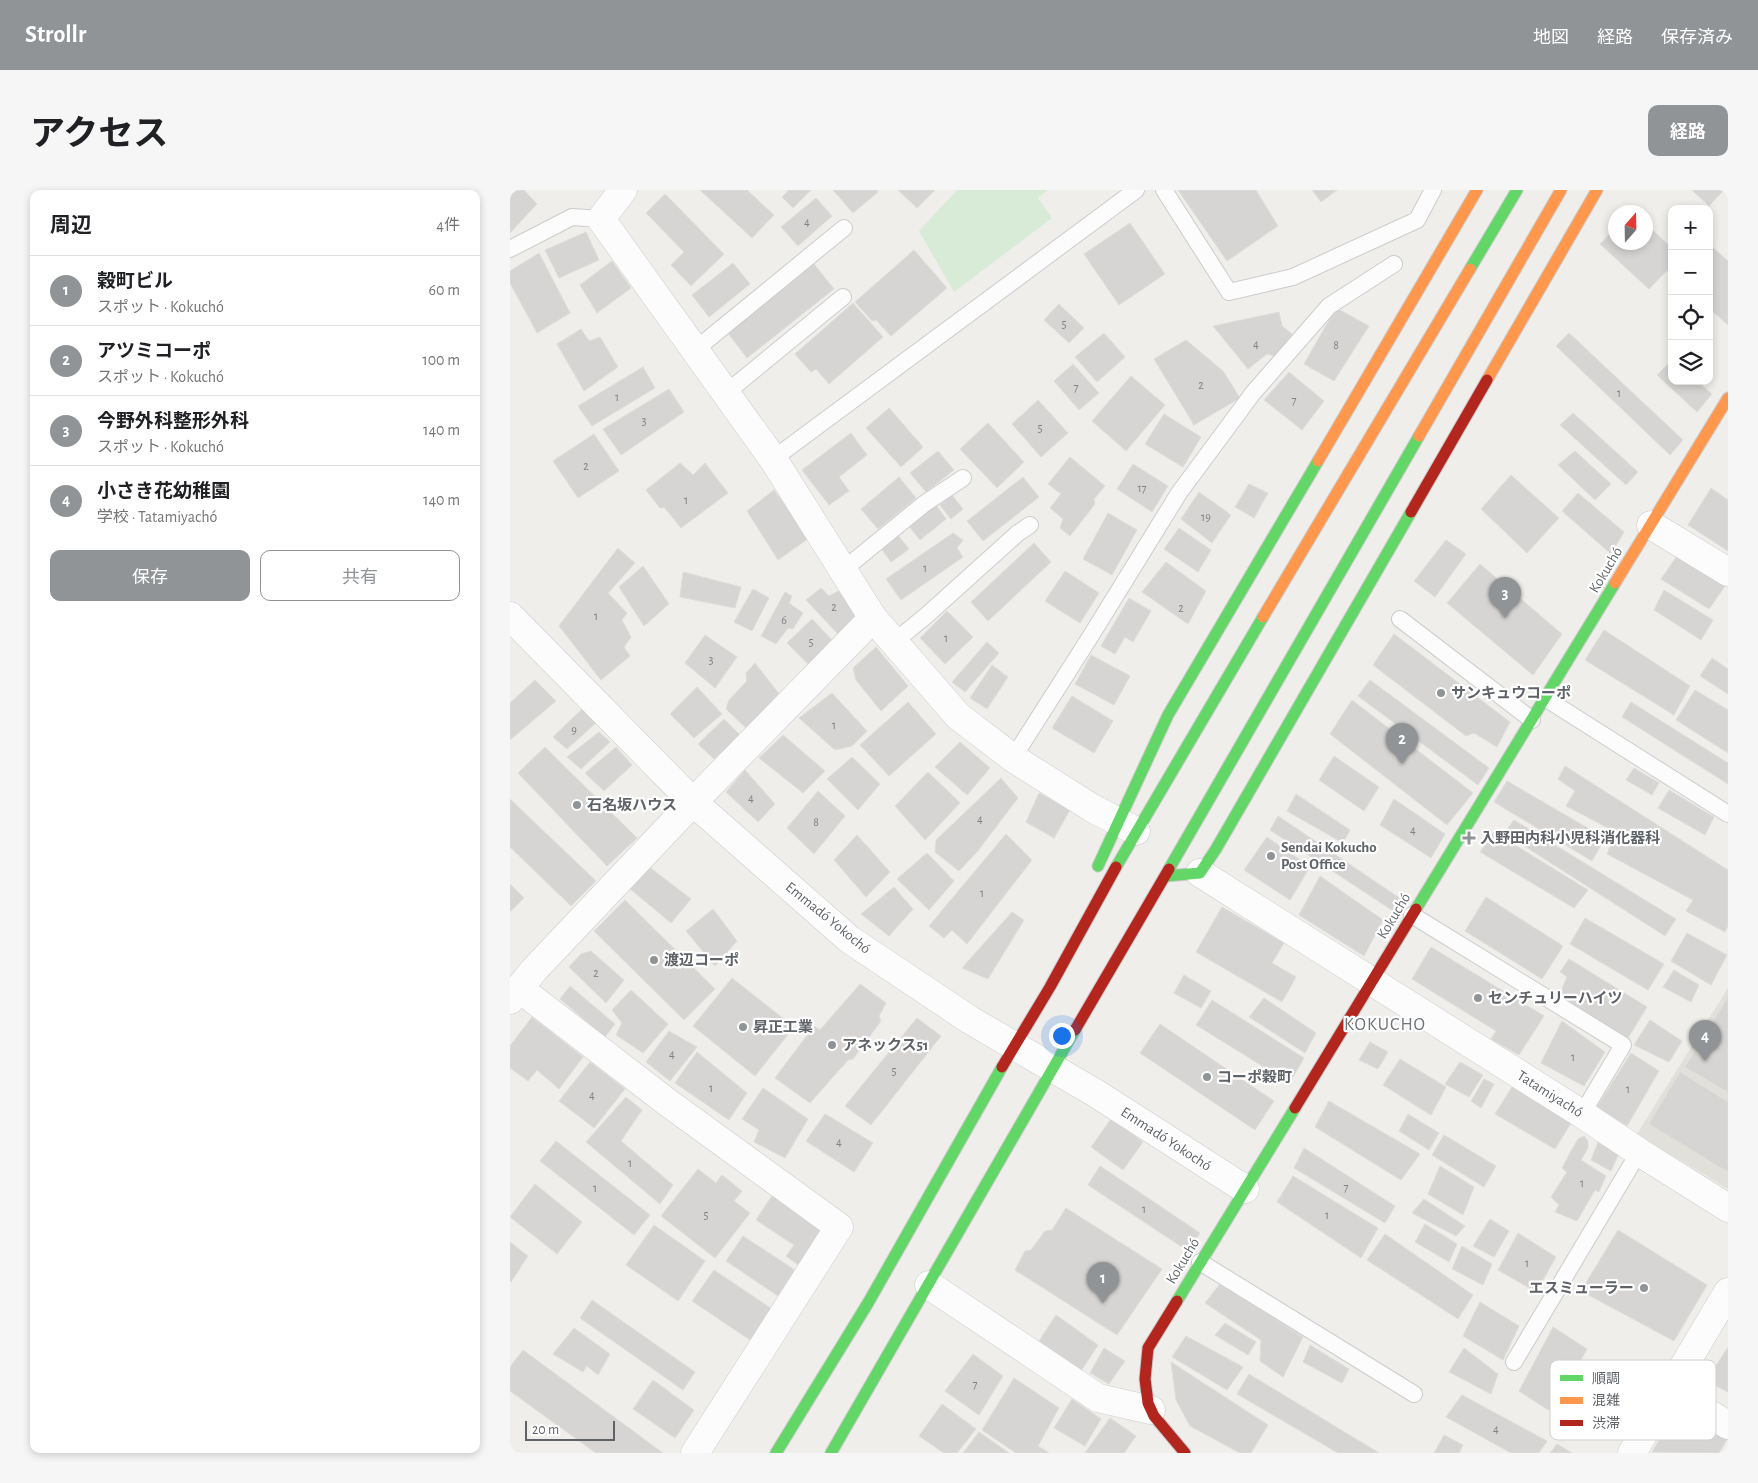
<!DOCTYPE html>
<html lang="ja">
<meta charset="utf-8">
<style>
body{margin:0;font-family:"Alegreya Sans","Noto Sans JP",sans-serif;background:#f6f6f6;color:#202124}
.controls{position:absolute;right:15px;top:15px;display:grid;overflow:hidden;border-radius:10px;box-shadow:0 2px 8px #0003}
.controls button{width:45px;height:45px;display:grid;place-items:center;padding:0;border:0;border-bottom:1px solid #e0e0e0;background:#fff;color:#202124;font:25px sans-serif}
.compass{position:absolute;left:1098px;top:15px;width:45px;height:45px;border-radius:50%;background:#fff;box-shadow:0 2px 8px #0003;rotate:20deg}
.scale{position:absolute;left:15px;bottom:12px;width:90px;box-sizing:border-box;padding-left:5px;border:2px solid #5f6368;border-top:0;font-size:14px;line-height:18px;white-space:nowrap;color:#5f6368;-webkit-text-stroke:4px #fff;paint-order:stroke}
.you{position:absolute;left:551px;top:845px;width:18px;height:18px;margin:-12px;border:4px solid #fff;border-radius:50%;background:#1a73e8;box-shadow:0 0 0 8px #1a73e833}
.badge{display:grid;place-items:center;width:32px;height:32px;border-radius:50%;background:#919496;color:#fff;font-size:16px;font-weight:700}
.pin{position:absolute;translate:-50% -41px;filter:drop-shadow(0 1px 2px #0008)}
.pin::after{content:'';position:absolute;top:26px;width:18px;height:15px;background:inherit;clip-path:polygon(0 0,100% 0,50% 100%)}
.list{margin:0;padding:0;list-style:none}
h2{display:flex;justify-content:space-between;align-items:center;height:65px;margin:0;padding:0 20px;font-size:21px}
h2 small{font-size:16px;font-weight:400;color:#757577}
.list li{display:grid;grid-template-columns:32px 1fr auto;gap:15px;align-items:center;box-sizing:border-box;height:70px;padding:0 20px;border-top:1px solid #e0e0e0}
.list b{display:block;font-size:19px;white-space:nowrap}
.list p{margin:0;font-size:16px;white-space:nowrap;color:#757577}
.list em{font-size:16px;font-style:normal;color:#757577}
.actions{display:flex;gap:10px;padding:15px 20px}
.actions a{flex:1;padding:11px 0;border:1px solid #919496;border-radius:10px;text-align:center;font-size:18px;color:#919496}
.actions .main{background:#919496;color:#fff}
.icon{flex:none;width:28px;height:28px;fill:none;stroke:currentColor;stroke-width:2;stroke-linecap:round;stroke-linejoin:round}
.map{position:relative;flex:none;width:1218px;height:1263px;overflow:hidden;border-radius:10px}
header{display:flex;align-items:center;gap:30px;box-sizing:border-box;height:70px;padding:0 25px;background:#919496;color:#fff}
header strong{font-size:24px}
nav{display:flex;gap:28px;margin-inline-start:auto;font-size:18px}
.intro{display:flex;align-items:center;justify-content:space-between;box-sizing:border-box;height:120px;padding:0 30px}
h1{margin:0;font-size:35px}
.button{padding:12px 22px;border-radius:10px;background:#919496;color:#fff;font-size:18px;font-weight:700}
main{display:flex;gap:30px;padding:0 30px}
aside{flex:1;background:#fff;border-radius:10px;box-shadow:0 2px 8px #0003}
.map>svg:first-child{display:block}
.education{fill:#e2e0da}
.green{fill:#d8ebd6}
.building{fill:#d6d5d3;stroke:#deddd9}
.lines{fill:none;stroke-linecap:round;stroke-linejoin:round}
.lane-casing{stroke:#cbcccc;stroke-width:18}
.street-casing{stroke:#cbcccc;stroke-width:29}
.fast-casing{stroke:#cacacb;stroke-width:13}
.slow-casing{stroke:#cacacb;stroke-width:13}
.jam-casing{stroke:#cacacb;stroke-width:13}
.lane{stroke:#fdfcfc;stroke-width:16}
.street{stroke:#fdfcfc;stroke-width:28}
.fast{stroke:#63d668;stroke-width:11}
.slow{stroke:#ff974d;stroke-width:11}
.jam{stroke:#b3261e;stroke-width:11}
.poi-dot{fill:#919496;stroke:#fff;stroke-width:2}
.labels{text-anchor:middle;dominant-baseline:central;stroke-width:4.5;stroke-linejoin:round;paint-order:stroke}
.number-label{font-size:12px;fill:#7e8184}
.street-label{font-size:15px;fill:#5f6368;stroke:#fff}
.poi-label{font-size:15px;font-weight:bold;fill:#5f6368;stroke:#fff;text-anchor:start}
.quarter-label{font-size:18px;letter-spacing:1px;fill:#70757a;stroke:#fff}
.key{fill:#fff;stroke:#cfd0d2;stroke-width:1}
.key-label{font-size:14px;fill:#5f6368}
</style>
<header>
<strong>Strollr</strong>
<nav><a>地図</a><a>経路</a><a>保存済み</a></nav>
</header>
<div class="intro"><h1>アクセス</h1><a class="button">経路</a></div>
<main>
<aside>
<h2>周辺<small>4件</small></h2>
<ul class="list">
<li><span class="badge">1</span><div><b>穀町ビル</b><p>スポット · Kokuchó</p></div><em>60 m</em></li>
<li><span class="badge">2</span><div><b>アツミコーポ</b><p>スポット · Kokuchó</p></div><em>100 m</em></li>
<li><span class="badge">3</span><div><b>今野外科整形外科</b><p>スポット · Kokuchó</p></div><em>140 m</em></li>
<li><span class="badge">4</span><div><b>小さき花幼稚園</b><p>学校 · Tatamiyachó</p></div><em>140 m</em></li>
</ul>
<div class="actions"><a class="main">保存</a><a>共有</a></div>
</aside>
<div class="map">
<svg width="1218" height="1263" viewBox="0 0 1218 1263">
<rect width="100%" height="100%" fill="#efeeea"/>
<path class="education" d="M1218,798V999L1127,944Z"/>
<path class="green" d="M447,0H538L528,8L542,28L444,102L409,41Z"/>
<path class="building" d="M0,0H14L27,14L0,43Z
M190,0H237L264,25L242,48Z
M279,0H301L283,18L272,7Z
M323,0H367L368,2L343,23Z
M388,0H425L407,18Z
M668,0H746L768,36L717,71Z
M802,0H827L811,12Z
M1182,0H1214L1199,16Z
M155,4L214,64L181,96L161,75L174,62L136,23Z
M306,8L322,26L288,56L271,37Z
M620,33L655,84L609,115L574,64Z
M1136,34L1162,58V75L1139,99L1090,54L1106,37V52H1136Z
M76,42L89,70L49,88L35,60Z
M1199,54L1218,71V135L1199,118Z
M404,60L437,98L381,146L366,130L362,131L345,112Z
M29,63L60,123L27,143L0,93V81Z
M102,71L121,98L87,123L70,95Z
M223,73L240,94L199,127L182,105Z
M304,74L324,99L237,168L218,143Z
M343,113L373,147L319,194L306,179L301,182L285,164Z
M549,114L574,138L559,153L534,130Z
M826,118L859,136L824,191L794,174Z
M769,122L772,136L782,144L765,166L757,164L738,179L703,136Z
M71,139L79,151L90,147L108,177L74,201L47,154Z
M594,143L615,167L587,192L565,167Z
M1059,143L1173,250L1160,265L1046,156Z
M676,150L713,181L730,208L684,235L644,169Z
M1162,170V191H1187L1202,204L1187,222L1147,185Z
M563,174L589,203L569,220L544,191Z
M133,177L145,198L82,236L68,216Z
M779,182L814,211L792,240L754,210Z
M621,186L655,215L616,261L582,231Z
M159,199L174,222L111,265L93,239Z
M528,210L558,243L531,267L502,234Z
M379,218L413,257L391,277L356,238Z
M1063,223L1128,282L1116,295L1050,235Z
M654,224L691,247L673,277L635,254Z
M478,233L514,272L487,298L450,259Z
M341,243L357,265L329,287L339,301L319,315L292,280Z
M84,244L109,281L68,308L43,271Z
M428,261L444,280L416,302L400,283Z
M1065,261L1101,294L1085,310L1048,275Z
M560,267L595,296L584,309L585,314L560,346L550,338L553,329L540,318L551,304L538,294Z
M170,273L183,285L195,273L218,303L171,338L154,317L150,318L136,300Z
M623,274L658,296L642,322L607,299Z
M1001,285L1049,328L1017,363L971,319Z
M389,287L406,308L368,339L351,319Z
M513,287L529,307L473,351L457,331Z
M739,294L758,303L744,328L725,317Z
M1201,298L1218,310V361L1178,335Z
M264,300L299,348L268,370L237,321Z
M689,302L721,325L702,353L671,329Z
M1068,303L1114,342L1101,364L1052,321Z
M442,305L453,319L441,329L430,315Z
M426,315L436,329L410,350L399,336Z
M598,323L627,340L602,385L573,369Z
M669,338L701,360L688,382L654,359Z
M443,343L453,350L447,358L453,367L391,410L376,389Z
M387,344L399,359L381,372L370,357Z
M936,350L956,364L925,407L904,391Z
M524,353L541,372L478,431L461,412Z
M108,358L125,373L98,403L117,423L112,430L121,447L114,457L120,466L91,490L49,436Z
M1167,366L1215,396L1199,419L1151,389Z
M656,372L696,401L678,434L632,402Z
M970,374L1052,444L1023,485L937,413Z
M133,376L159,414L134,436L109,397Z
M555,381L589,403L570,433L535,411Z
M173,382L231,397L225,418L170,407Z
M311,398L319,406L334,398L351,423L328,444L296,410Z
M243,399L259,408L242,441L224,432Z
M1154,400L1203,430L1191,450L1144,420Z
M275,402L282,406L279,413L293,423L283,439L278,438L266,454L251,446Z
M619,408L641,421L623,452L615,447L605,464L591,456Z
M437,421L463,447L435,474L410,448Z
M302,429L324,452L299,475L277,453Z
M1094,440L1180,496L1164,525L1075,470Z
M884,444L1000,532L987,557L964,543L956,546L863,475Z
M195,445L227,467L205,498L175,473Z
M477,452L489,463L455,502L442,492Z
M366,457L398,496L371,521L346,490L343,478Z
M581,465L620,486L604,515L565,494Z
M1202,468L1218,479V504L1190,486Z
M245,473L270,505L236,538L216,519L219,510L237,491L236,483Z
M482,475L498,487L477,519L460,508Z
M25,490L46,511L0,550V513Z
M860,490L979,578L968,595L848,506Z
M187,497L212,524L184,548L160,524Z
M1185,500L1218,520V563L1166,530Z
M322,503L357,541L342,556L325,560L289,528Z
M562,506L603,531L584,563L542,538Z
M842,510L963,603L937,635L820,544Z
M398,512L426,544L379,586L350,555Z
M1121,512L1218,573V594L1112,527Z
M73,518L86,533L57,559L43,547Z
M214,529L231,546L204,569L188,554Z
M89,542L100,552L71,579L57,567Z
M273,545L315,581L293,603L249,568Z
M450,552L480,578L457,605L425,577Z
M35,557L127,648L97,676L8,583Z
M106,557L122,575L94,601L75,583Z
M824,566L869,597L854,621L809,590Z
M342,567L370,594L348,620L317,589Z
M1055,576L1218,680V736L1215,742L1176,721L1183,710L1097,664L1106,642L1056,616L1065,601L1048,589Z
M1124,578L1149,593L1142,605L1116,590Z
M235,580L265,614L248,632L216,602Z
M418,582L450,613L415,650L385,616Z
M491,588L508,608L467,662L449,681L425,662L426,650Z
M997,591L1095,648L1082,671L984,612Z
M1159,600L1204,627L1195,645L1148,618Z
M308,601L335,626L304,664L277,638Z
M529,603L560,620L544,648L516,632Z
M786,604L840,640L833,653L777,621Z
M0,609L86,691L61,716L0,657Z
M884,609L935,644L921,668L870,635Z
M768,626L897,713L891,726L760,640Z
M1004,630L1166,729L1155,746L994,643Z
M984,642L1078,700L1064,718L970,662Z
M496,644L522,670L457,754L442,740L434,748L419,736Z
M347,645L380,682L356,707L324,670Z
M757,647L800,677L780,710L734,680Z
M417,663L444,691L419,720L387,689Z
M138,676L181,709L161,733L119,698Z
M810,686L873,730L854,766L789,725Z
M0,694L14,708L0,722Z
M384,697L403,719L379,746L351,724Z
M976,707L1053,756L1032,789L955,741Z
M115,710L205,799L174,830L84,741Z
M712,717L774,753L762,773L786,787L772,812L686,762Z
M203,719L227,751L205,776L176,741Z
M502,722L514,730L478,789L452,778Z
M1075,728L1154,774L1138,800L1060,754Z
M1177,743L1217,765L1201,795L1161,771Z
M921,757L1034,826L1009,865L981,849L986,841L902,789Z
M81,761L114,790L96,813L59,777L71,764Z
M1059,769L1137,817L1118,848L1049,806L1057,787L1050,782Z
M1164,780L1189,795L1181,812L1153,797Z
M674,785L701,801L691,818L664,803Z
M222,788L284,837L245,886L183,836Z
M350,794L376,813L369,826L371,831L343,869L338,870L300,913L265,888L304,836L310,840Z
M60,796L105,834L95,847L50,809Z
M121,800L158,834L133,863L106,845L112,833L102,820Z
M1218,807V902L1175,877Z
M754,808L806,843L795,863L739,827Z
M702,810L794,868L783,887L774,881L770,887L686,835Z
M22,827L73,867L49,899L27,880L18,891L0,878V856Z
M407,828L431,846L361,935L335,916Z
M1140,830L1172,851L1159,872L1124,855Z
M1052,831L1095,862L1074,896L1031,873Z
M650,834L764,911L745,940L630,863Z
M159,841L187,857L160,891L136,872Z
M860,852L878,862L868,879L849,870Z
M187,862L237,903L219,930L165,893Z
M1121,863L1149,881L1117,936L1087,917Z
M890,869L936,897L921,925L873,895Z
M80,872L115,899L84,938L49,911Z
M950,872L973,885L959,907L935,894Z
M1170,882L1218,912V982L1139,934Z
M974,889L984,894L971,918L961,911Z
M1002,897L1061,933L1045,959L985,924Z
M253,898L298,929L275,968L244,952L249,940L232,929Z
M116,907L132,920L111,951L163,995L150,1014L76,952Z
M819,911L910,964L891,990L805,937Z
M315,924L363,953L344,982L296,951Z
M898,924L929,943L919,960L889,941Z
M601,929L633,952L613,980L581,957Z
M934,945L986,976L974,997L922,965Z
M1074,946L1078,951V958L1071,970L1096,986L1089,1002L1085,1000L1067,1031L1045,1022L1049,1015L1041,1007L1057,982L1052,978L1060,963L1068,949Z
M46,951L140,1025L124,1045L30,971Z
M1088,952L1109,963L1101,981L1081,970Z
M794,958L885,1016L875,1033L784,978Z
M590,976L690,1043L678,1061L578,995Z
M930,976L964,997L953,1025L918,1004Z
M188,979L206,993L212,985L232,1001L224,1011L240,1023L205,1068L151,1026Z
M783,986L868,1038L851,1068L767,1012Z
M25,994L72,1032L47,1064L0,1027Z
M263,1004L316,1040L291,1077L276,1066L284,1055L246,1030Z
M914,1009L955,1036L946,1046L902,1023Z
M556,1018L652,1079L607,1145L505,1080L515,1061L521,1060L535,1041L542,1040Z
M980,1029L999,1041L984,1067L963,1056Z
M915,1034L947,1054L939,1072L905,1052Z
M144,1035L195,1071L168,1111L116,1075Z
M1108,1040L1197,1095L1164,1151L1071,1101Z
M1008,1043L1046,1067L1026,1102L988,1080Z
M875,1044L963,1105L948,1129L857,1070Z
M233,1046L285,1080L268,1106L216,1071Z
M0,1052L18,1066L1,1092L0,1091Z
M952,1056L982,1074L973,1095L942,1079Z
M204,1080L262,1119L240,1150L182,1111Z
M710,1094L793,1147L773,1187L750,1171L751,1150L695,1113Z
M82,1110L185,1182L173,1200L70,1128Z
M970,1112L1009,1136L993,1170L953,1146Z
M546,1125L588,1155L571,1181L529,1151Z
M715,1133L746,1152L738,1165L705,1145Z
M1043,1137L1077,1159L1044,1218L1038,1220L1009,1201Z
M64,1138L100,1164L88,1185L77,1176L73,1182L43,1164Z
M676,1146L733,1177L717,1200L662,1167Z
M800,1155L839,1179L832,1193L793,1172Z
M1218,1157V1202L1196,1191Z
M594,1158L615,1171L599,1194L580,1183Z
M954,1158L988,1184L981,1204L939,1182Z
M13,1160L153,1263H86L0,1201V1177Z
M463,1164L493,1186L469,1225L435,1201Z
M661,1172L758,1235L741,1263H730L680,1236L666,1210Z
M739,1184L869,1263H828L727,1204Z
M504,1188L549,1218L528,1256L539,1263H506L472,1240Z
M143,1190L184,1220L165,1248L123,1219Z
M952,1205L1037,1251L1029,1263H1001L936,1227Z
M562,1209L591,1229L575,1256L544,1238Z
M432,1214L466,1239L447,1263H434L409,1246Z
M1166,1221L1218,1248L1209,1263L1142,1262Z
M600,1228L626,1246L614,1263H575Z
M469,1242L499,1263H453Z
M934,1245L953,1255L949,1263H924Z
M1047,1254L1062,1263H1040Z"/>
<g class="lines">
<g class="lane-casing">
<path id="lane" d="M654,0L719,102L783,87L907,30L923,0
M0,59L62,27L91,29
M185,160L334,38
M216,203L333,107
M263,269L626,0
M333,380L414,314L453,288
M890,429L1022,530
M384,452L417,425L508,343L520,335
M1035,508L1218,624
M503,568L582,444L669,303L743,203L819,116L884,74
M902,725L1113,855L1072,924
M690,1072L904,1204
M1004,1172L1129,962"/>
</g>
<g class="street-casing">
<path id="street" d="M113,0L91,29L263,269L363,428L448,526L503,568L582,618L626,641
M1141,335L1218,382
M0,426L183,612L339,749L460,830L587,904L735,999
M690,683L1072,924L1129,962L1218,1018
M10,799L157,912L329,1037L185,1263
M0,810L24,780L183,612L363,428
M419,1095L588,1208L641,1220
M1160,1200L1218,1235
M1122,1263L1218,1102"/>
</g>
<g class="fast-casing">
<path id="fast" d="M960,79L1007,0
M588,676L658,525L808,271
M606,677L753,427
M659,679L909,246
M656,686L690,683L706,659L901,322
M906,719L1105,393
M667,1111L785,918
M266,1263L358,1113L492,877
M321,1263L565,840"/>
</g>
<g class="slow-casing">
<path id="slow" d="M977,190L1087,0
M909,246L1051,0
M808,271L967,0
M1105,393L1218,208
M753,427L960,79"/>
</g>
<g class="jam-casing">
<path id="jam" d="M901,322L977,190
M565,840L659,679
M492,877L540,797L606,677
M785,918L906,719
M667,1111L638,1158L635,1189L638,1213L644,1226L675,1263"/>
</g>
<use href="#lane" class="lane"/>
<use href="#street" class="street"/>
<use href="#fast" class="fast"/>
<use href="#slow" class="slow"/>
<use href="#jam" class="jam"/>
</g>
<g class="poi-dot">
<circle cx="931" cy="503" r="5"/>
<circle cx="67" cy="615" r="5"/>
<path d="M956.5 640.5h5v5h5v5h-5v5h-5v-5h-5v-5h5z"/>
<circle cx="761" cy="666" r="5"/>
<circle cx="144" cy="770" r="5"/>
<circle cx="968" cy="808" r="5"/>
<circle cx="233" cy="837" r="5"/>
<circle cx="322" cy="855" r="5"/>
<circle cx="697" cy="887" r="5"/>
<circle cx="1134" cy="1098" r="5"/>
</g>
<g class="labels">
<g class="number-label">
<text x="297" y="32">4</text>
<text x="554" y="134">5</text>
<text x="746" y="154">4</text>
<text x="826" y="155">8</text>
<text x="691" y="195">2</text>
<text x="566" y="197">7</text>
<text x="1109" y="203">1</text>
<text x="107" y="207">1</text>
<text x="784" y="210">7</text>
<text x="134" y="231">3</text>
<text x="530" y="238">5</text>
<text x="76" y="276">2</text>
<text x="632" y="298">17</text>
<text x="176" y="310">1</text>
<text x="696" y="327">19</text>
<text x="415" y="378">1</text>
<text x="324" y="417">2</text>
<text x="671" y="418">2</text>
<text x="86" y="426">1</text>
<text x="274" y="430">6</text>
<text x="436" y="448">1</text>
<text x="301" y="452">5</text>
<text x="201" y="470">3</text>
<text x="324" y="535">1</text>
<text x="64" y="540">9</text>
<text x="241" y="608">4</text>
<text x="470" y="629">4</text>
<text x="306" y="632">8</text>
<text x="903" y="640">4</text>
<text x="472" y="703">1</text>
<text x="86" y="783">2</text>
<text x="162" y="864">4</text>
<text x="1063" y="867">1</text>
<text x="384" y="881">5</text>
<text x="201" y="898">1</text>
<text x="1118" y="899">1</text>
<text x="82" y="905">4</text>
<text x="329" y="952">4</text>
<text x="120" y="973">1</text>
<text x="1072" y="993">1</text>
<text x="836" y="997">7</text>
<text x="85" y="998">1</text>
<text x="634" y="1019">1</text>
<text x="196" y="1025">5</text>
<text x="817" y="1025">1</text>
<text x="1017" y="1073">1</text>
<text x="465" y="1194">7</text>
<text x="986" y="1239">4</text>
</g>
<g class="street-label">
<text transform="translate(1096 380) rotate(-59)">Kokuchó</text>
<text transform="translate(884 726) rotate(-59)">Kokuchó</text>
<text transform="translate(318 728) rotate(39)">Emmadó Yokochó</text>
<text transform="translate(1040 904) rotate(32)">Tatamiyachó</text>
<text transform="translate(656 949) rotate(33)">Emmadó Yokochó</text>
<text transform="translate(673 1071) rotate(-59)">Kokuchó</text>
</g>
<g class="poi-label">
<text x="941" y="503">サンキュウコーポ</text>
<text x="77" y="615">石名坂ハウス</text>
<text x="970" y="648">入野田内科小児科消化器科</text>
<text x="771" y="657">Sendai Kokucho<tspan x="771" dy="17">Post Office</tspan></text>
<text x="154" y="770">渡辺コーポ</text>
<text x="978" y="808">センチュリーハイツ</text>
<text x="243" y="837">昇正工業</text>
<text x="332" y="855">アネックス51</text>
<text x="707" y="887">コーポ穀町</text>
<text x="1124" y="1098" text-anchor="end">エスミューラー</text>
</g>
<g class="quarter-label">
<text x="875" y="835">KOKUCHO</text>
</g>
</g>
<rect x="1040" y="1170" width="166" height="80" rx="8" class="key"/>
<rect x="1050" y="1185" width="23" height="6" fill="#63d668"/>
<rect x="1050" y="1207" width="23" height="7" fill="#ff974d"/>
<rect x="1050" y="1230" width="23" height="6" fill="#b3261e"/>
<g class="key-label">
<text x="1082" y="1193">順調</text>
<text x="1082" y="1215">混雑</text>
<text x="1082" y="1238">渋滞</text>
</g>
</svg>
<div class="controls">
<button>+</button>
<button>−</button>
<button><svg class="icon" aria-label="locate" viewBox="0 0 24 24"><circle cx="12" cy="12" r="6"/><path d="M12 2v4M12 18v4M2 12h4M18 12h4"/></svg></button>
<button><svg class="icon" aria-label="layers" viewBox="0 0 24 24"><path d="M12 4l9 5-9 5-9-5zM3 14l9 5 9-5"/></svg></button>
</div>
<svg class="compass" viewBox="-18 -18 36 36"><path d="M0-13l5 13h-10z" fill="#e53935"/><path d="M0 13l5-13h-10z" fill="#757577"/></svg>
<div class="scale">20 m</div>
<div class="you"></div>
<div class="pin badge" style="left:593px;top:1113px">1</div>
<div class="pin badge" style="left:892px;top:574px">2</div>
<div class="pin badge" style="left:995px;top:428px">3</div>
<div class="pin badge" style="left:1195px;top:871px">4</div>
</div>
</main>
